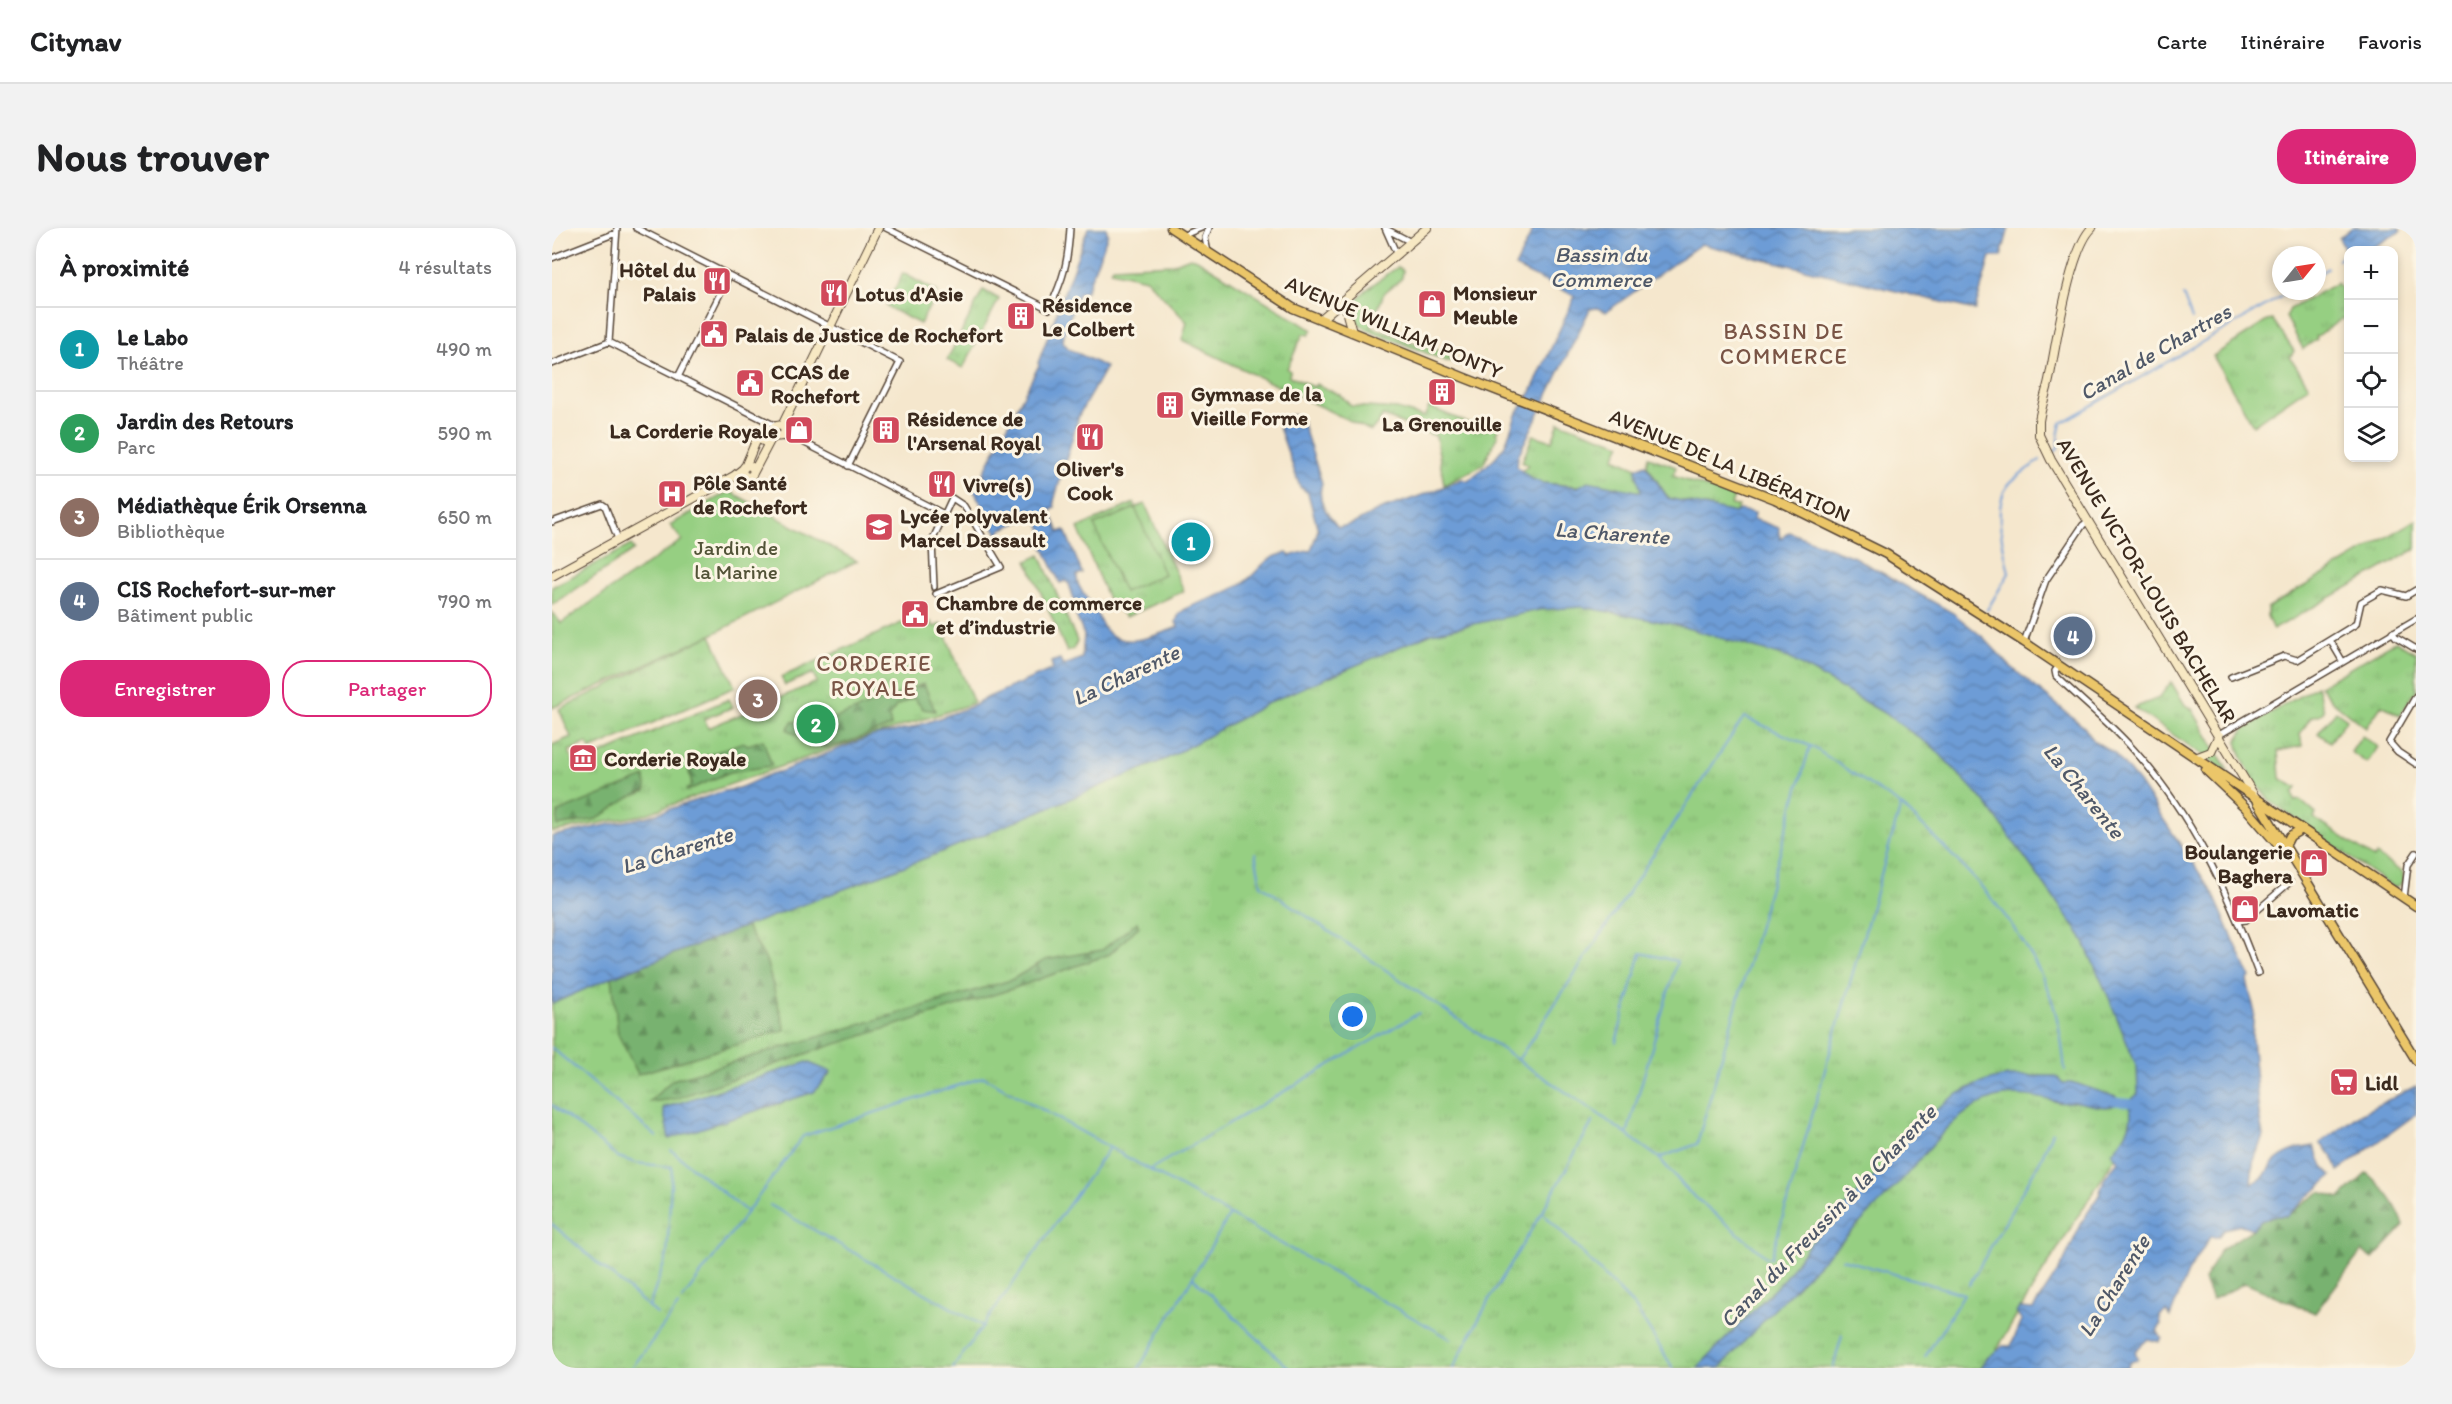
<!DOCTYPE html>
<html lang="fr">
<meta charset="utf-8">
<style>
body{margin:0;font-family:Itim,sans-serif;background:#f2f2f2;color:#202124}
.controls{position:absolute;right:18px;top:18px;display:grid;overflow:hidden;border-radius:12px;box-shadow:0 3px 9px #0003}
.controls button{width:54px;height:54px;display:grid;place-items:center;padding:0;border:0;border-bottom:2px solid #e0e0e0;background:#fff;color:#202124;font:30px sans-serif}
.compass{position:absolute;left:1720px;top:18px;width:54px;height:54px;border-radius:50%;background:#fff;box-shadow:0 3px 9px #0003;rotate:60deg}
.you{position:absolute;left:801px;top:789px;width:21px;height:21px;margin:-15px;border:4px solid #fff;border-radius:50%;background:#1a73e8;box-shadow:0 0 0 9px #1a73e833}
.badge{display:grid;place-items:center;width:39px;height:39px;border-radius:50%;background:#db2777;color:#fff;font-size:20px;font-weight:700}
.pin{position:absolute;translate:-50% -50%;border:3px solid #fff;box-shadow:0 2px 6px #0006}
.list{margin:0;padding:0;list-style:none}
h2{display:flex;justify-content:space-between;align-items:center;height:78px;margin:0;padding:0 24px;font-size:26px}
h2 small{font-size:20px;font-weight:400;color:#757577}
.list li{display:grid;grid-template-columns:39px 1fr auto;gap:18px;align-items:center;box-sizing:border-box;height:84px;padding:0 24px;border-top:2px solid #e0e0e0}
.list b{display:block;font-size:22px;white-space:nowrap}
.list p{margin:0;font-size:20px;white-space:nowrap;color:#757577}
.list em{font-size:20px;font-style:normal;color:#757577}
.actions{display:flex;gap:12px;padding:18px 24px}
.actions a{flex:1;padding:14px 0;border:2px solid #db2777;border-radius:24px;text-align:center;font-size:21px;color:#db2777}
.actions .main{background:#db2777;color:#fff}
.icon{flex:none;width:33px;height:33px;fill:none;stroke:currentColor;stroke-width:2;stroke-linecap:round;stroke-linejoin:round}
.map{position:relative;flex:none;width:1864px;height:1140px;overflow:hidden;border-radius:24px}
header{display:flex;align-items:center;gap:36px;box-sizing:border-box;height:84px;padding:0 30px;background:#fff;border-bottom:2px solid #e0e0e0}
header strong{font-size:28px}
nav{display:flex;gap:33px;margin-inline-start:auto;font-size:21px}
.intro{display:flex;align-items:center;justify-content:space-between;box-sizing:border-box;height:144px;padding:0 36px}
h1{margin:0;font-size:42px}
.button{padding:15px 27px;border-radius:24px;background:#db2777;color:#fff;font-size:21px;font-weight:700}
main{display:flex;gap:36px;padding:0 36px}
aside{flex:1;background:#fff;border-radius:24px;box-shadow:0 3px 9px #0003}
.map>svg:first-child{display:block}
.grass{fill:url(#grass-tufts);stroke:#687c50;stroke-width:1.5}
.forest{fill:url(#forest-firs);stroke:#5a6e47;stroke-width:1.5}
.garden{fill:#96cf82;stroke:#687c50;stroke-width:1.5}
.water{fill:url(#water-waves);stroke:#54637a;stroke-width:1.5}
.lines{fill:none;stroke-linecap:round;stroke-linejoin:round}
.stream{stroke:#6d9cd6;stroke-width:2}
.canal{stroke:#6d9cd6;stroke-width:8}
.street-casing{stroke:#574638;stroke-width:8}
.secondary-casing{stroke:#574638;stroke-width:10}
.primary-casing{stroke:#574638;stroke-width:11}
.street{stroke:#fff;stroke-width:5}
.secondary{stroke:#f7e8c3;stroke-width:8}
.primary{stroke:#ebc669;stroke-width:8}
.labels{text-anchor:middle;dominant-baseline:central;stroke-width:6;stroke-linejoin:round;paint-order:stroke}
.poi-label{font-size:21px;font-weight:bold;fill:#3b2a1e;stroke:#fcf5e5;text-anchor:start}
.street-label{font-size:21px;fill:#3b2a1e;stroke:#fcf5e5}
.park-label{font-size:21px;fill:#525337;stroke:#fcf5e5}
.water-label{font-size:22px;font-style:italic;fill:#4f5868;stroke:#fcf5e5}
.neighbourhood-label{font-size:22px;letter-spacing:1.5px;fill:#795445;stroke:#fcf5e5}
</style>
<header>
<strong>Citynav</strong>
<nav><a>Carte</a><a>Itinéraire</a><a>Favoris</a></nav>
</header>
<div class="intro"><h1>Nous trouver</h1><a class="button">Itinéraire</a></div>
<main>
<aside>
<h2>À proximité<small>4 résultats</small></h2>
<ul class="list">
<li><span class="badge" style="background:#0f9aa8">1</span><div><b>Le Labo</b><p>Théâtre</p></div><em>490 m</em></li>
<li><span class="badge" style="background:#2e9e5b">2</span><div><b>Jardin des Retours</b><p>Parc</p></div><em>590 m</em></li>
<li><span class="badge" style="background:#8d6e63">3</span><div><b>Médiathèque Érik Orsenna</b><p>Bibliothèque</p></div><em>650 m</em></li>
<li><span class="badge" style="background:#5c6f8a">4</span><div><b>CIS Rochefort-sur-mer</b><p>Bâtiment public</p></div><em>790 m</em></li>
</ul>
<div class="actions"><a class="main">Enregistrer</a><a>Partager</a></div>
</aside>
<div class="map">
<svg width="1864" height="1140" viewBox="0 0 1864 1140">
<defs>
<pattern id="grass-tufts" width="24" height="20" patternUnits="userSpaceOnUse" patternTransform="scale(1.5)"><rect width="24" height="20" fill="#96cf82"/><path d="M3 7l-1-3M5 7V3M7 7l1-3M15 17l-1-3M17 17v-4M19 17l1-3" fill="none" stroke="#82b270"/></pattern>
<pattern id="forest-firs" width="22" height="20" patternUnits="userSpaceOnUse" patternTransform="scale(1.5)"><rect width="22" height="20" fill="#78b270"/><path d="M5 1l3.5 6h-7zM16 11l3.5 6h-7z" fill="#64915b"/></pattern>
<pattern id="water-waves" width="16" height="10" patternUnits="userSpaceOnUse" patternTransform="scale(1.5)"><rect width="16" height="10" fill="#6d9cd6"/><path d="M0 5q4-4 8 0t8 0" fill="none" stroke="#5b7fad"/></pattern>
</defs>
<rect width="100%" height="100%" fill="#fcf5e5"/>
<filter id="ink" filterUnits="userSpaceOnUse"><feTurbulence type="fractalNoise" baseFrequency=".0167" numOctaves="2"/><feDisplacementMap in="SourceGraphic" scale="12" xChannelSelector="R" yChannelSelector="G"/><feConvolveMatrix kernelMatrix="1 2 1 2 8 2 1 2 1" color-interpolation-filters="sRGB"/></filter>
<filter id="wash" filterUnits="userSpaceOnUse"><feTurbulence type="fractalNoise" baseFrequency=".008" numOctaves="4" result="noise"/><feDisplacementMap in="SourceGraphic" scale="24" xChannelSelector="R" yChannelSelector="G"/><feGaussianBlur stdDeviation="1.35" result="paint"/><feColorMatrix in="noise" values="0 0 0 0 0 0 0 0 0 0 0 0 0 0 0 0 0 1.4 0 .05"/><feComposite in="paint" operator="in"/></filter>
<g filter="url(#wash)">
<rect width="100%" height="100%" fill="#f5e7cd"/>
<path class="grass" d="M638,29L645,31L760,102L757,107L751,106L735,141L738,143L737,148L762,159L764,156L788,167L799,178L845,181L872,189L877,179L934,202L939,191L949,196L944,205L946,207L931,237L892,257L884,208L831,188L819,203L630,112L635,94L594,51L559,43L561,39L620,36Z
M846,39L851,42L850,50L832,65L819,99L897,127L900,133H894L814,101C809,97 802,94 800,87C795,71 834,47 846,39Z
M351,45L385,64L368,96L335,79V76Z
M1785,55L1796,71V92L1794,93L1791,90L1764,109L1765,111L1751,121L1734,89L1738,81Z
M431,62L447,71L411,140L395,132Z
M1721,92L1742,123L1738,129L1757,158L1701,197L1661,128L1715,93Z
M1007,194L1069,216L1062,230L1085,240L1090,264L991,255L980,252L970,243L976,237L970,234L981,207L1000,213Z
M1097,229L1124,239L1121,248L1182,269L1179,277L1187,278L1183,285L1116,270L1095,237Z
M582,275L584,279L593,276L632,363L574,389L557,373L526,300Z
M1864,292V321L1721,402L1715,388V380Z
M488,327L525,413L522,421L515,424L475,333Z
M1002,363L1295,429L1553,695L1597,875L1481,1060L1434,1140H0V753L699,452Z
M356,392L360,402L379,394L382,399L389,396L422,475L270,524L91,587L0,604V517L19,509L7,481L159,407L183,459L38,522L35,515L17,523L26,545L45,537L42,529L177,471L181,479L152,491L156,500L265,454L261,445L233,457L229,449Z
M1844,413L1864,425V463L1848,487L1830,477L1814,500L1780,473L1768,458Z
M1619,454L1633,477L1640,481L1677,545L1582,480L1607,470Z
M1765,458L1772,483L1769,486L1759,489L1748,506L1750,518L1726,523L1728,550L1745,560L1741,565L1743,573L1748,572L1764,586L1762,590L1822,630L1824,627L1851,645V654L1842,660L1718,573C1704,557 1689,534 1685,513L1693,500Z"/>
<path class="forest" d="M372,456L383,483L371,481L362,470L344,478L337,489L339,498C326,503 282,521 270,519C257,516 246,508 235,501L240,494H246L260,499Z
M211,512L220,538L178,544L134,563L140,556L137,544L141,533L191,514L196,517Z
M93,549L94,563L78,569L45,591L5,598L6,584Z
M585,694L586,699L558,726L460,761L265,822L123,871L97,874L120,852L459,752L493,732L550,722Z
M194,698L214,732L233,802L86,846L66,806L60,749Z
M1815,945C1831,959 1846,978 1852,998L1821,1031L1810,1023L1763,1085L1693,1055L1660,1072L1652,1052L1668,1022L1701,1001L1709,993L1720,988H1734L1768,964L1788,970Z"/>
<path class="garden" d="M177,263L305,333L159,407L0,480V384L9,395L130,312L118,297Z
M583,280L612,346L572,364L542,297Z
M79,317L82,322L0,377V359Z
M1784,483L1795,491L1778,514L1766,505Z
M1810,508L1826,519L1815,535L1799,524Z"/>
<path class="water" d="M536,0H554L556,6L534,63L526,66L512,106L511,114L517,121L554,139L527,187L502,273L503,280L498,283L507,304L513,302L530,345L525,347C524,359 532,364 537,374H540C544,382 547,393 552,400C570,424 604,407 626,399L624,394L627,386L635,380C653,372 676,366 692,354C710,342 709,330 735,325L738,328L759,322L766,302L756,265L748,259L727,199L735,188L742,187L750,193L770,255C764,273 775,286 786,299C804,298 814,287 830,281C857,272 884,263 910,251L916,253L942,231L953,217L964,187L979,164L1023,68L963,39L982,0H1457L1449,29H1438L1423,82L1149,16L1054,84L1045,80L1038,81L966,228L965,239L980,251L991,255L1026,259L1036,253L1089,264L1084,243L1085,240L1093,236L1116,270L1183,285L1187,282L1203,285L1202,291L1227,300L1228,311L1237,304L1302,329L1401,385L1432,410L1459,439L1532,499L1542,513L1562,525L1587,555L1661,665L1698,749L1695,753L1702,781L1700,810L1707,887L1711,908L1701,935L1699,955C1718,949 1711,945 1722,934C1734,923 1747,920 1762,918L1771,938L1780,948L1734,988H1720L1709,993L1701,1001L1689,997L1672,1001L1666,1009H1658L1636,1044L1618,1089L1614,1083L1608,1088L1609,1097L1605,1103L1610,1110L1607,1114L1596,1111L1583,1123L1586,1131L1577,1135L1576,1140H1429L1435,1130L1451,1118H1459L1470,1092L1464,1085L1467,1080L1481,1081L1510,1037L1531,992L1547,967L1552,951L1566,933L1560,925C1574,906 1583,897 1577,873L1586,866L1585,840L1557,770L1529,708L1433,574L1382,520L1330,484L1237,430L1121,396L1030,379L987,382L880,405L720,473L614,531L382,627L60,749L0,776V608L94,589L172,563C192,562 210,546 230,543L320,508L356,501L424,477L427,473L501,441L499,434L508,431L511,438L530,430L532,407L521,380L524,379L517,356L513,353L508,355L489,314L494,311L484,287L448,302L449,304L446,306L421,261L423,256L427,258L433,247L431,246L487,137L486,135Z
M1800,0H1847L1849,3L1816,22H1796V28L1787,10Z
M255,834L279,844L262,864L117,911L111,880Z
M1455,848H1504L1511,855H1523L1564,869L1567,875C1553,883 1539,876 1524,874C1518,873 1511,876 1506,874C1486,869 1463,864 1443,870C1401,882 1374,927 1345,957C1313,991 1279,1023 1246,1057C1219,1084 1194,1112 1168,1140H1145L1231,1052L1257,1017L1383,883C1404,864 1427,853 1455,848Z
M1864,858V886L1786,943L1781,929L1768,915L1808,886Z"/>
<g class="lines">
<path class="stream" d="M1786,32L1796,23
M1765,47L1776,40
M1631,67L1640,91
M1502,224L1506,221V208L1509,195L1739,63
M1435,382L1457,345C1452,321 1439,277 1457,256C1465,247 1478,240 1488,232
M1349,577C1406,632 1462,684 1494,757C1506,784 1510,814 1513,842
M703,625L709,657L966,832L1192,489L1258,518L1145,916L1107,930L1045,885L966,832
M1064,814L1089,725L1125,733L1075,906
M0,820L105,909
M0,877L66,929L84,935L120,939L115,1027L97,1079
M119,922L195,984
M1107,930L1136,963L1214,1029L1219,1030L1349,577L1259,518
M597,942L867,785
M218,977L431,1098
M990,984L1041,893
M0,996L105,1086
M1290,1031L1412,1066L1373,1129
M641,1050L737,1140
M1417,1057L1489,931L1500,904
M130,1072L251,908L432,849L899,1111
M80,1140L126,1078
M180,1140H181
M401,1140L557,920
M587,1140L677,988
M901,1140L937,1072L990,984L1083,1079L1121,1140
M1281,1140L1290,1107"/>
<path class="canal" d="M1559,873L1586,876"/>
</g>
</g>
<g filter="url(#ink)">
<g class="lines">
<g class="street-casing">
<path id="street" d="M84,0L348,134L296,238
M334,0L497,81C512,50 516,34 518,0
M833,0L845,27
M834,1L859,14
M632,7L649,0
M656,24L653,10L657,0
M0,30L64,5
M57,114L224,198
M57,114L65,0
M0,136L57,114
M126,149L177,48
M232,200L243,210L392,286
M229,209L241,210
M0,294L50,276L53,278L66,311
M382,359L380,313L400,270L412,278L449,339L384,366
M1840,404L1844,409L1864,421
M1778,412L1791,434
M1472,414L1494,352L1531,297L1537,293
M1507,438L1503,443L1504,448C1530,473 1558,495 1581,521C1640,586 1675,663 1706,745
M1679,449L1732,428L1745,432L1804,396L1809,374L1830,362L1854,368L1864,362
M1864,468L1837,514L1846,524L1864,536
M1667,507L1864,391
M1852,670L1856,637L1864,625
M1686,693L1694,692L1738,654"/>
</g>
<g class="secondary-casing">
<path id="secondary" d="M1540,0C1517,22 1504,119 1497,152C1494,166 1489,179 1487,193V207L1499,232L1703,569
M795,69V86L800,104
M769,91L875,0
M221.5 203a5.5 5.5 0 1 1 11 0a5.5 5.5 0 1 1-11 0Z
M230,198L326,0
M219,209L215,201L210,202L207,207L209,212L213,214L225,208
M190.5 243a5.5 5.5 0 1 1 11 0a5.5 5.5 0 1 1-11 0Z
M193,239L207,206
M200,247L219,211
M0,348L182,248L192,240
M1643,530L1659,524L1667,507"/>
</g>
<g class="primary-casing">
<path id="primary" d="M619,0L741,80L913,150L1223,271L1334,326L1472,414L1864,678
M1654,542L1693,579L1734,626
M1706,574L1864,832
M1733,618L1738,608L1750,601"/>
</g>
<use href="#street" class="street"/>
<use href="#secondary" class="secondary"/>
<use href="#primary" class="primary"/>
</g>
</g>
<defs>
<g id="restaurant-square" transform="scale(1.5)"><rect x="-9" y="-9" width="18" height="18" rx="4" fill="#d1495b" stroke="#fcf5e5"/><path d="M-5-6h1v4h1v-4h1v4h1v-4h1v5L-1.5 .5V6h-2V.5L-5-1ZM5-6V6H3V1.5H1.5Q1.5-4 5-6Z" fill="#fff"/></g>
<g id="shop-square" transform="scale(1.5)"><rect x="-9" y="-9" width="18" height="18" rx="4" fill="#d1495b" stroke="#fcf5e5"/><path d="M-5-2.5h2.3a2.7 3.5 0 0 1 5.4 0H5L5.5 6h-11ZM-1.5-2.5h3a1.5 2.3 0 0 0-3 0Z" fill="#fff"/></g>
<g id="building-square" transform="scale(1.5)"><rect x="-9" y="-9" width="18" height="18" rx="4" fill="#d1495b" stroke="#fcf5e5"/><path d="M-4-6H4V6H1V3H-1V6H-4ZM-2.5-4.3h1.7v1.8h-1.7ZM.8-4.3h1.7v1.8H.8ZM-2.5-1h1.7V.8h-1.7ZM.8-1h1.7V.8H.8Z" fill="#fff"/></g>
<g id="civic-square" transform="scale(1.5)"><rect x="-9" y="-9" width="18" height="18" rx="4" fill="#d1495b" stroke="#fcf5e5"/><path d="M-.6-6.5H3V-4.5H.6V-3L4-1V1h2V6H-6V1h2V-1L-.6-3ZM-1.2 2.5V6h2.4V2.5Z" fill="#fff"/></g>
<g id="hospital-square" transform="scale(1.5)"><rect x="-9" y="-9" width="18" height="18" rx="4" fill="#d1495b" stroke="#fcf5e5"/><path d="M-5-5h3v3.5h4V-5h3V5h-3V1.5h-4V5h-3Z" fill="#fff"/></g>
<g id="school-square" transform="scale(1.5)"><rect x="-9" y="-9" width="18" height="18" rx="4" fill="#d1495b" stroke="#fcf5e5"/><path d="M0-5L7-2L0 1L-7-2ZM-4 1L0 2.5L4 1V4Q0 6-4 4Z" fill="#fff"/></g>
<g id="museum-square" transform="scale(1.5)"><rect x="-9" y="-9" width="18" height="18" rx="4" fill="#d1495b" stroke="#fcf5e5"/><path d="M0-6L6-3V-2H-6V-3ZM-5-1h2V3h-2ZM-1-1h2V3h-2ZM3-1h2V3H3ZM-6 4H6V6H-6Z" fill="#fff"/></g>
<g id="supermarket-square" transform="scale(1.5)"><rect x="-9" y="-9" width="18" height="18" rx="4" fill="#d1495b" stroke="#fcf5e5"/><path d="M-6-5.5h2.5l.6 2H6L4.5 2H-2.5L-4.4-4H-6ZM-1.5 3.2a1.3 1.3 0 1 0 .1 0ZM3 3.2a1.3 1.3 0 1 0 .1 0Z" fill="#fff"/></g>
</defs>
<g fill-rule="evenodd">
<use href="#restaurant-square" x="165" y="53"/>
<use href="#restaurant-square" x="282" y="65"/>
<use href="#shop-square" x="880" y="76"/>
<use href="#building-square" x="469" y="88"/>
<use href="#civic-square" x="162" y="106"/>
<use href="#civic-square" x="198" y="155"/>
<use href="#building-square" x="890" y="164"/>
<use href="#building-square" x="618" y="177"/>
<use href="#shop-square" x="247" y="202"/>
<use href="#building-square" x="334" y="202"/>
<use href="#restaurant-square" x="538" y="209"/>
<use href="#restaurant-square" x="390" y="256"/>
<use href="#hospital-square" x="120" y="266"/>
<use href="#school-square" x="327" y="299"/>
<use href="#civic-square" x="363" y="386"/>
<use href="#museum-square" x="31" y="530"/>
<use href="#shop-square" x="1762" y="635"/>
<use href="#shop-square" x="1693" y="681"/>
<use href="#supermarket-square" x="1792" y="854"/>
</g>
<g class="labels">
<g class="poi-label">
<text x="144" y="41" text-anchor="end">Hôtel du<tspan x="144" dy="24">Palais</tspan></text>
<text x="901" y="64">Monsieur<tspan x="901" dy="24">Meuble</tspan></text>
<text x="303" y="65">Lotus d'Asie</text>
<text x="490" y="76">Résidence<tspan x="490" dy="24">Le Colbert</tspan></text>
<text x="183" y="106">Palais de Justice de Rochefort</text>
<text x="219" y="143">CCAS de<tspan x="219" dy="24">Rochefort</tspan></text>
<text x="639" y="165">Gymnase de la<tspan x="639" dy="24">Vieille Forme</tspan></text>
<text x="355" y="190">Résidence de<tspan x="355" dy="24">l'Arsenal Royal</tspan></text>
<text x="890" y="195" text-anchor="middle">La Grenouille</text>
<text x="226" y="202" text-anchor="end">La Corderie Royale</text>
<text x="538" y="240" text-anchor="middle">Oliver's<tspan x="538" dy="24">Cook</tspan></text>
<text x="141" y="254">Pôle Santé<tspan x="141" dy="24">de Rochefort</tspan></text>
<text x="411" y="256">Vivre(s)</text>
<text x="348" y="287">Lycée polyvalent<tspan x="348" dy="24">Marcel Dassault</tspan></text>
<text x="384" y="374">Chambre de commerce<tspan x="384" dy="24">et d’industrie</tspan></text>
<text x="52" y="530">Corderie Royale</text>
<text x="1741" y="623" text-anchor="end">Boulangerie<tspan x="1741" dy="24">Baghera</tspan></text>
<text x="1714" y="681">Lavomatic</text>
<text x="1813" y="854">Lidl</text>
</g>
<g class="street-label">
<text transform="translate(842 99) rotate(23)">AVENUE WILLIAM PONTY</text>
<text transform="translate(1178 237) rotate(23)">AVENUE DE LA LIBÉRATION</text>
<text transform="translate(1595 352) rotate(59)">AVENUE VICTOR-LOUIS BACHELAR</text>
</g>
<g class="park-label">
<text x="184" y="319">Jardin de<tspan x="184" dy="24">la Marine</tspan></text>
</g>
<g class="water-label">
<text x="1049" y="26">Bassin du<tspan x="1049" dy="25">Commerce</tspan></text>
<text transform="translate(1603 124) rotate(-30)">Canal de Chartres</text>
<text transform="translate(1060 305) rotate(4)">La Charente</text>
<text transform="translate(574 447) rotate(-25)">La Charente</text>
<text transform="translate(1532 563) rotate(51)">La Charente</text>
<text transform="translate(125 622) rotate(-17)">La Charente</text>
<text transform="translate(1276 988) rotate(-46)">Canal du Freussin à la Charente</text>
<text transform="translate(1562 1058) rotate(-58)">La Charente</text>
</g>
<g class="neighbourhood-label">
<text x="1232" y="103">BASSIN DE<tspan x="1232" dy="25">COMMERCE</tspan></text>
<text x="322" y="435">CORDERIE<tspan x="322" dy="25">ROYALE</tspan></text>
</g>
</g>
</svg>
<div class="controls">
<button>+</button>
<button>−</button>
<button><svg class="icon" aria-label="locate" viewBox="0 0 24 24"><circle cx="12" cy="12" r="6"/><path d="M12 2v4M12 18v4M2 12h4M18 12h4"/></svg></button>
<button><svg class="icon" aria-label="layers" viewBox="0 0 24 24"><path d="M12 4l9 5-9 5-9-5zM3 14l9 5 9-5"/></svg></button>
</div>
<svg class="compass" viewBox="-18 -18 36 36"><path d="M0-13l5 13h-10z" fill="#e53935"/><path d="M0 13l5-13h-10z" fill="#757577"/></svg>
<div class="you"></div>
<div class="pin badge" style="left:639px;top:314px;background:#0f9aa8">1</div>
<div class="pin badge" style="left:264px;top:496px;background:#2e9e5b">2</div>
<div class="pin badge" style="left:206px;top:471px;background:#8d6e63">3</div>
<div class="pin badge" style="left:1521px;top:408px;background:#5c6f8a">4</div>
</div>
</main>
